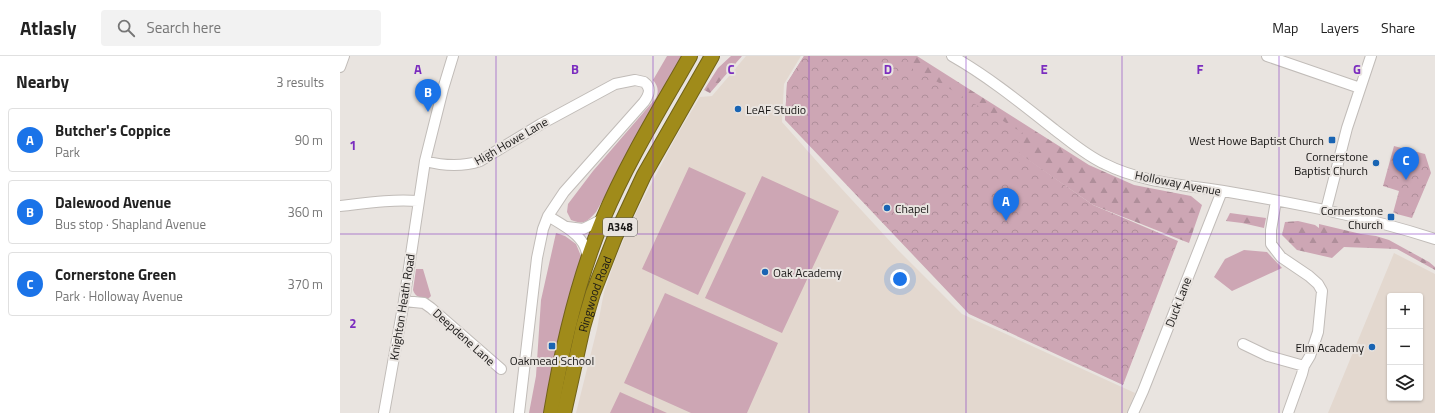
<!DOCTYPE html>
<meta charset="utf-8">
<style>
body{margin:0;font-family:"Titillium Web",sans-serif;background:#f2f2f2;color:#222}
.controls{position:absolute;right:12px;bottom:12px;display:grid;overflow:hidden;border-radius:4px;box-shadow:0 1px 3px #0004}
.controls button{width:36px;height:36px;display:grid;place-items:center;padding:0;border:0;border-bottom:1px solid #e0e0e0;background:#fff;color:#222;font:20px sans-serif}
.you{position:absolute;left:560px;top:223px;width:14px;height:14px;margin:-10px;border:3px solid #fff;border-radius:50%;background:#1a73e8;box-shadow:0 0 0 6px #1a73e833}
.badge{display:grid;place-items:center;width:26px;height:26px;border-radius:50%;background:#1a73e8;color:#fff;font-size:13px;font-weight:700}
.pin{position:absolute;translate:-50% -33px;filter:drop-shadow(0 1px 2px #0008)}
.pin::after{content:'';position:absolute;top:21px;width:14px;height:12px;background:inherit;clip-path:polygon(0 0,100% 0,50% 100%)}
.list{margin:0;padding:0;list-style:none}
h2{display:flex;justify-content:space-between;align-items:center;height:52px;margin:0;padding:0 16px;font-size:17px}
h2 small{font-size:13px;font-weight:400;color:#767676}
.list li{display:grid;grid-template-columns:26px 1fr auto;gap:12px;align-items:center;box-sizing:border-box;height:64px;margin:0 8px 8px;padding:0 8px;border:1px solid #e0e0e0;border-radius:4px}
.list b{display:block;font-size:15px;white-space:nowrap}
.list p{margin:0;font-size:13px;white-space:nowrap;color:#767676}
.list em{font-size:13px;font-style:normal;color:#767676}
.icon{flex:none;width:22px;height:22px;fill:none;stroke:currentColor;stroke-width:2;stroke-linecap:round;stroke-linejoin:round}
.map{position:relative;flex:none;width:1095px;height:357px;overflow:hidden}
header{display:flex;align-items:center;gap:24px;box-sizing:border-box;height:56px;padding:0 20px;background:#fff;border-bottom:1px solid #e0e0e0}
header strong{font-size:19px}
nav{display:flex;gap:22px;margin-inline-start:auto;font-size:14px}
.search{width:280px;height:36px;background:#f2f2f2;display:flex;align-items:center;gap:10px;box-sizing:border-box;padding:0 14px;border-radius:4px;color:#767676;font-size:15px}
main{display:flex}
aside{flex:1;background:#fff}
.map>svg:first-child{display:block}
.built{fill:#e3d8cf;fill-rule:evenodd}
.green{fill:#cda6b4}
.forest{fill:url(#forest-firs)}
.park{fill:url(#park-crowns)}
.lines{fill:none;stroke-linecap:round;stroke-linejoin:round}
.minor-casing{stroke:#c1bcb8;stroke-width:12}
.highway-casing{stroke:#716219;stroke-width:16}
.minor{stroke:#fff;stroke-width:10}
.highway{stroke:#a08b1a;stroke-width:14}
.grid{fill:none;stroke:#7b2cbf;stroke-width:1;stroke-opacity:0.55}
.poi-dot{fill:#1964b3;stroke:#e9e4e0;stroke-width:1.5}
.labels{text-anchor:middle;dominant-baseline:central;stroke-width:4;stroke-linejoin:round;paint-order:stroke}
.shield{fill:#e9e4e0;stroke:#575453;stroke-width:1}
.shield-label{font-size:11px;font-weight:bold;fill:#191716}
.poi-label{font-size:12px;fill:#191716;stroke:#e9e4e0;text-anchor:end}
.street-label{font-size:12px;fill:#191716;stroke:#e9e4e0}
.grid-label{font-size:13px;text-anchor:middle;font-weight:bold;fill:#7b2cbf;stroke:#e9e4e0;stroke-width:4;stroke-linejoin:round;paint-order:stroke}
</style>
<header>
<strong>Atlasly</strong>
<div class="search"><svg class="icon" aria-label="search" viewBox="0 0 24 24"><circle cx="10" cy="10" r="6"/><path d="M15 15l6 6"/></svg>Search here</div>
<nav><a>Map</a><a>Layers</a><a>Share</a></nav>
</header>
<main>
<aside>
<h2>Nearby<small>3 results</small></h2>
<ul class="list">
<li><span class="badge">A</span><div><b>Butcher's Coppice</b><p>Park</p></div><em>90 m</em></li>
<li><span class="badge">B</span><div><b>Dalewood Avenue</b><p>Bus stop · Shapland Avenue</p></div><em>360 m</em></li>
<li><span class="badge">C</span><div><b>Cornerstone Green</b><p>Park · Holloway Avenue</p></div><em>370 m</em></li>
</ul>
</aside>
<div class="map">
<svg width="1095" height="357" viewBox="0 0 1095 357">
<defs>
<pattern id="forest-firs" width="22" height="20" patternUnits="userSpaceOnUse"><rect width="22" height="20" fill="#cda6b4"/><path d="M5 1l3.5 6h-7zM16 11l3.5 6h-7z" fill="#af8e9a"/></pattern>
<pattern id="park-crowns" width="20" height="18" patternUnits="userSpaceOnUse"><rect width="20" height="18" fill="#cda6b4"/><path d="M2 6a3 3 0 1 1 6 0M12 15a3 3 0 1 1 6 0" fill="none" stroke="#af8e9a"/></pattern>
</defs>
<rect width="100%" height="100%" fill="#e9e4e0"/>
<path class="built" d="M406,0H461L444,28L442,66L489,119L558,194L622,258L795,337L787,357H236L257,273L264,236L278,196L298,153L337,79L360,41L372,40Z
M1054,197L1095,218V357H988ZM1050,240H1080V342H1050Z"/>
<path class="green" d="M327,0H344L256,156C247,166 244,169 231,164L227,156L228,148L253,115L316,42C319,35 318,30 313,24Z
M349,111L406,137L358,239L302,213Z
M422,120L499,155L442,277L365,242Z
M216,177L225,180L236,188L241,200L229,243L204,357H189L196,320L201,244Z
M904,194L927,196L942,212L892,235L874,221L885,203Z
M76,213H83L91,240L88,243C81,242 75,241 73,234Z
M325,237L438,287L407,357H351L284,327Z
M280,336L327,357H270Z"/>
<path class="forest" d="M391,0H402L370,37L364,34L378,12Z
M464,0H577L749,109L794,129L851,140L862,149L849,187L753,149L678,97L445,64L447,27Z
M890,157L926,162L924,172L902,167L886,165Z
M958,165L975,169L979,172V168L1021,178L1036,180L1049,184L1089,206L1095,211V214L1057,193L1004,191L992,202L957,194L942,179L945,166Z"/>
<path class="park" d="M464,0H565L573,13L605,30L683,77L679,97L753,149L838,185L783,329L629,258L445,64L447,27Z
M1054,90L1085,98L1091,117L1072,162L1053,157L1059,135L1043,130Z"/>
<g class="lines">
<g class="minor-casing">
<path id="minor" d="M612,0C649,21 682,48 715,74C731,86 747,100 765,108C802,127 848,129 889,136C959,148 1027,161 1095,183
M927,0L1020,32
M0,11L4,0
M85,105C104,110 122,111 140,105L201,68L275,28L295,24L304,26C312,32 309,39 304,46L224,136L208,160L203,173L197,202L179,357
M936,145L931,174V188L941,201L969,220L978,228L982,235L978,276L970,300L964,310L962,318L948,357
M0,150C26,147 52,143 78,145
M986,154L1007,72L1031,0
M208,160C221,168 239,177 245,191C247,195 247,200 248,204
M227,171L243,173L263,163
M64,245L84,247L91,252L161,313
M903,288L928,300L964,310
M44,357L64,245L85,105L103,33L113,0
M793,357L803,335L882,135"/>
</g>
<g class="highway-casing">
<g id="highway">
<path d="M211,357C222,292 237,225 263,163C287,106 320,53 350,0"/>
<path id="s1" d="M224,357L243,271L253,237L275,181L304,119L372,0"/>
</g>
</g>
<use href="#minor" class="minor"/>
<use href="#highway" class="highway"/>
</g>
<path class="grid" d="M156,0V357M313,0V357M469,0V357M626,0V357M782,0V357M939,0V357M0,178H1095"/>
<g class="poi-dot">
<circle cx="398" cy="53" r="4"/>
<rect x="988" y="80" width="8" height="8" rx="2"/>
<circle cx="1036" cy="107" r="4"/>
<circle cx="547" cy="152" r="4"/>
<rect x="1047" y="157" width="8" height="8" rx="2"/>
<circle cx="425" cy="216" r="4"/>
<rect x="208" y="286" width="8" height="8" rx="2"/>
<circle cx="1032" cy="291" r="4"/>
</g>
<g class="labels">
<rect class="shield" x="263" y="162" width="34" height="18" rx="3"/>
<g class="shield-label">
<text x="280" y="171">A348</text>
</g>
<g class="poi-label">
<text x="406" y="53" text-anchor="start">LeAF Studio</text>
<text x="984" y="84">West Howe Baptist Church</text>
<text x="1028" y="100">Cornerstone<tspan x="1028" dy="14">Baptist Church</tspan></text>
<text x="555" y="152" text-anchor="start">Chapel</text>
<text x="1043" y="154">Cornerstone<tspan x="1043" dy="14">Church</tspan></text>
<text x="433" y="216" text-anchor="start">Oak Academy</text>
<text x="1024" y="291">Elm Academy</text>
<text x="212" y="304" text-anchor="middle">Oakmead School</text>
</g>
<g class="street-label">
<text transform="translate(171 85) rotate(-30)">High Howe Lane</text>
<text transform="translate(838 127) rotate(11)">Holloway Avenue</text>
<text stroke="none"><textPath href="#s1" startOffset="123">Ringwood Road</textPath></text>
<text transform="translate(838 246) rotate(-69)">Duck Lane</text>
<text transform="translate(62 251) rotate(-81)">Knighton Heath Road</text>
<text transform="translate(124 281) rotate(42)">Deepdene Lane</text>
</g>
</g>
<g class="grid-label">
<text x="78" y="18">A</text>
<text x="235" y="18">B</text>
<text x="391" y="18">C</text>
<text x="548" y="18">D</text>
<text x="704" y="18">E</text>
<text x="860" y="18">F</text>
<text x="1017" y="18">G</text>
<text x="13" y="94">1</text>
<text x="13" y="272">2</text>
</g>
</svg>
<div class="controls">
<button>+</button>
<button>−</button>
<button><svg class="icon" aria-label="layers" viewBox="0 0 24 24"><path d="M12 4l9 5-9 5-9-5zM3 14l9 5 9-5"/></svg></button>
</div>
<div class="you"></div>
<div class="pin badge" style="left:666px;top:165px">A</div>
<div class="pin badge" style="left:88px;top:56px">B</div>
<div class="pin badge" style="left:1066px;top:124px">C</div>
</div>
</main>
